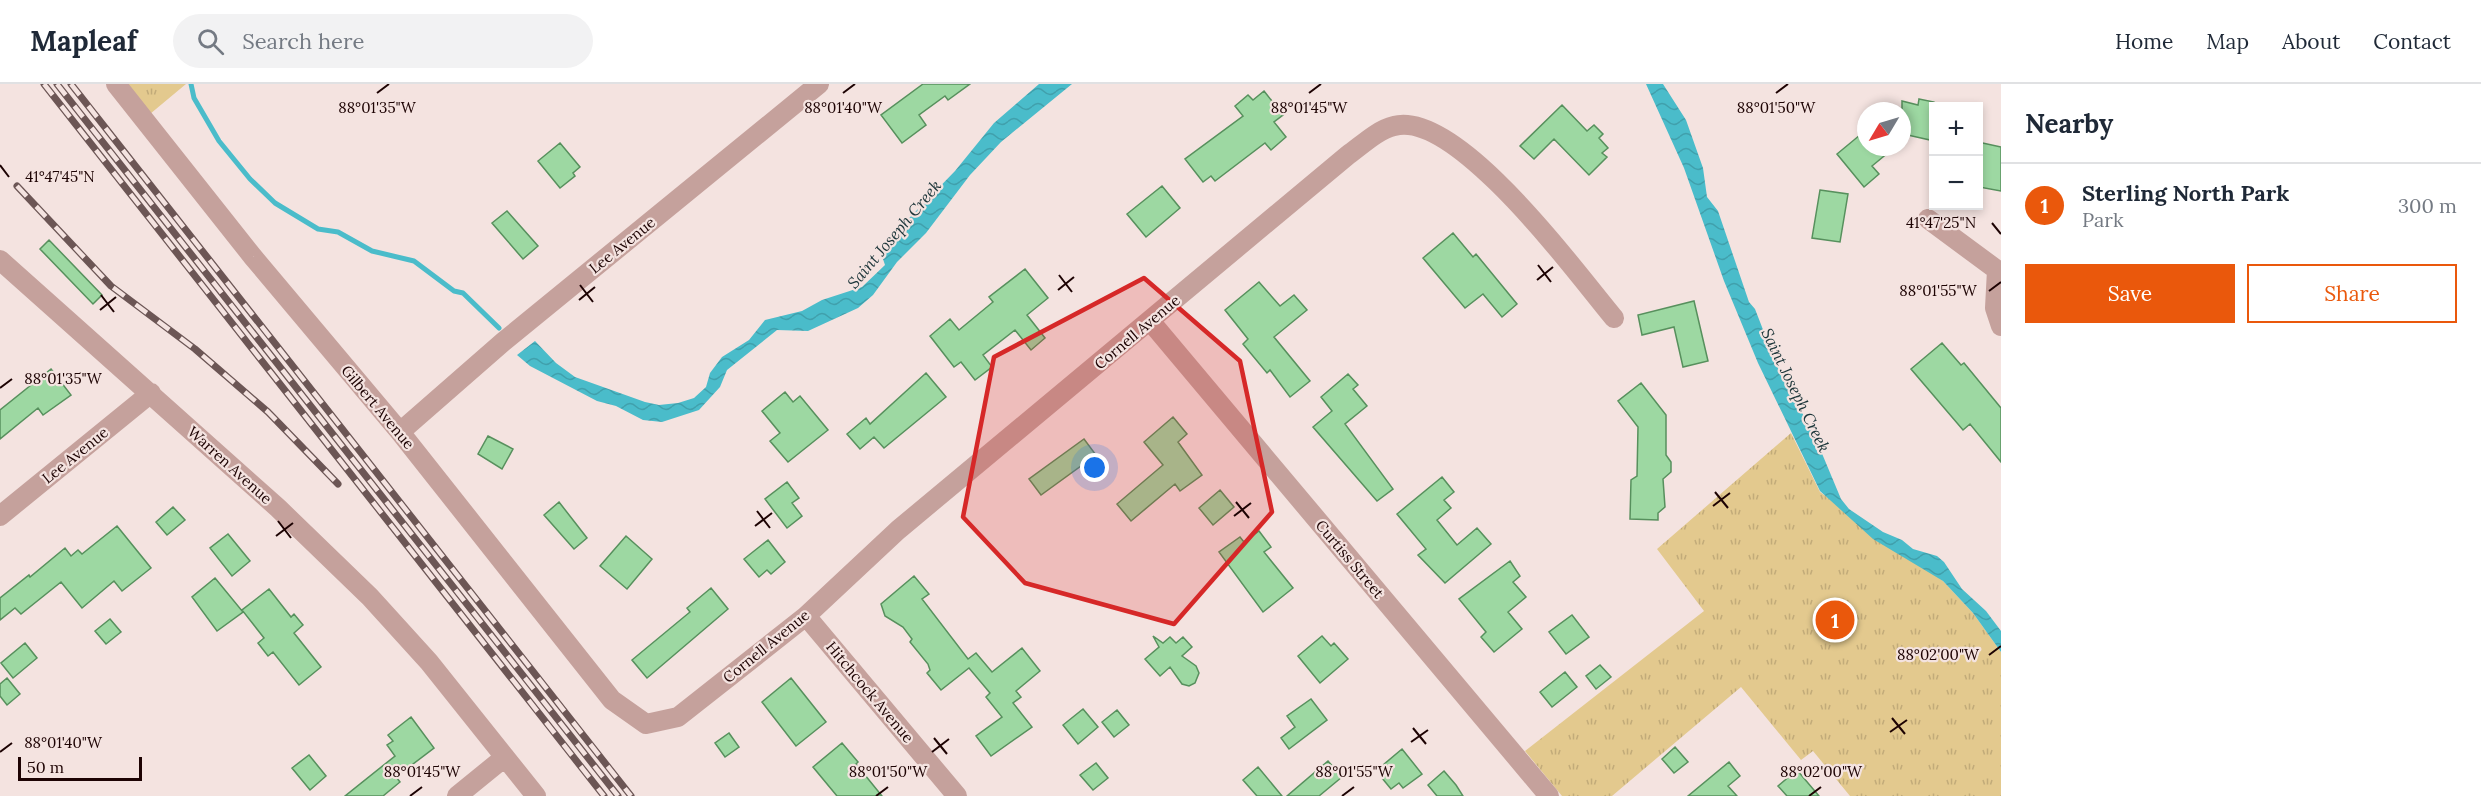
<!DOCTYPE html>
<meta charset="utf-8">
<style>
body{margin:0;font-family:Lora,serif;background:#f2f2f3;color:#1f2937}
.controls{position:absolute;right:18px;top:18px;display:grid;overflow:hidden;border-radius:0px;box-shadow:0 3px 9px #0003}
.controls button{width:54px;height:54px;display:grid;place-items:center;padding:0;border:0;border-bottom:2px solid #e0e1e3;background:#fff;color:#1f2937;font:30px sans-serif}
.compass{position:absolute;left:1857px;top:18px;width:54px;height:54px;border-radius:50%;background:#fff;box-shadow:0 3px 9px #0003;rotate:232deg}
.scale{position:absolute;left:18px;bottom:15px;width:124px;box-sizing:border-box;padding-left:6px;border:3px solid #1d0303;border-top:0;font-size:16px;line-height:21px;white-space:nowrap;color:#1d0303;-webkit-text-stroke:4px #f4e3e0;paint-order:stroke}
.you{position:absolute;left:1095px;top:384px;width:21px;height:21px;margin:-15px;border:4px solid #fff;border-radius:50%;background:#1a73e8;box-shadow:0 0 0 9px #1a73e833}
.badge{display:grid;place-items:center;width:39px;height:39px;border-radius:50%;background:#ea580c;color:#fff;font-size:20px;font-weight:700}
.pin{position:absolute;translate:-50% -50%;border:3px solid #fff;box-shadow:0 2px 6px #0006}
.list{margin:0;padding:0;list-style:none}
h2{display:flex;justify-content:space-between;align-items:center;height:78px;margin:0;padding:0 24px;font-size:26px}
h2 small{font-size:20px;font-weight:400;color:#747a83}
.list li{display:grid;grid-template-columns:39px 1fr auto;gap:18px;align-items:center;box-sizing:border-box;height:84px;padding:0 24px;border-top:2px solid #e0e1e3}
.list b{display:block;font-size:22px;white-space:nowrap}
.list p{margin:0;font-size:20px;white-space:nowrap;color:#747a83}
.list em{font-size:20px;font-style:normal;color:#747a83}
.actions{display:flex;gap:12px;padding:18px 24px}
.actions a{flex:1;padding:14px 0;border:2px solid #ea580c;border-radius:0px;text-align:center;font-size:21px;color:#ea580c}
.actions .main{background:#ea580c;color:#fff}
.icon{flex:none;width:33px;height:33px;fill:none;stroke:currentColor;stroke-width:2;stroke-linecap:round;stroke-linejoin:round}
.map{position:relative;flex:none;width:2001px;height:712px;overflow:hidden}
header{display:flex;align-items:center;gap:36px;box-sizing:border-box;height:84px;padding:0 30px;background:#fff;border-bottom:2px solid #e0e1e3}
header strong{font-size:28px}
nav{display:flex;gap:33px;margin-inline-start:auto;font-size:21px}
.search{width:420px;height:54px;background:#f2f2f3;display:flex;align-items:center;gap:15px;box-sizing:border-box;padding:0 21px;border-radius:33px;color:#747a83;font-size:22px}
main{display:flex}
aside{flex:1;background:#fff}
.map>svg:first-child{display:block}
.park{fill:url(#park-tufts)}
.water{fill:url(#water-waves)}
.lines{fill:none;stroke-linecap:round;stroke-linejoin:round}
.stream{stroke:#4abcca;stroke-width:5}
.building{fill:#9dd8a2;stroke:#57905d;stroke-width:1.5}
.minor{stroke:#c5a19c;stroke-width:20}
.rail-casing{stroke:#6c5655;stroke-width:7}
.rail{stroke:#f4e3e0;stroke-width:4.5;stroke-dasharray:14;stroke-linecap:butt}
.marked{fill:#d62828;fill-opacity:0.2;stroke:#d62828;stroke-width:4.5;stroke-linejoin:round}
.ticks{fill:none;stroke:#1d0303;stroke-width:2}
.labels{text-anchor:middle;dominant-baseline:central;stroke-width:4.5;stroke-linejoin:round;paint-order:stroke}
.street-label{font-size:15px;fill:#1d0303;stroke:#f4e3e0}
.water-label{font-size:16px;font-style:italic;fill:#1c3539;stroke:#f4e3e0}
.ticks-label{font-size:15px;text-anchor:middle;fill:#1d0303;stroke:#f4e3e0;stroke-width:4.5;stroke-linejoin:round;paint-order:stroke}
</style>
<header>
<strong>Mapleaf</strong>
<div class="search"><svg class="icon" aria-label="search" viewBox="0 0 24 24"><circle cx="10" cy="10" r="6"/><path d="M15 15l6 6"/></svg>Search here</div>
<nav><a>Home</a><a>Map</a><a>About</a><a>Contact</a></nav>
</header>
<main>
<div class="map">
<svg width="2001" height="712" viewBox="0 0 2001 712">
<defs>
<pattern id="park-tufts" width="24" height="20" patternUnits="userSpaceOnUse" patternTransform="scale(1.5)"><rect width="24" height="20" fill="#e3c98e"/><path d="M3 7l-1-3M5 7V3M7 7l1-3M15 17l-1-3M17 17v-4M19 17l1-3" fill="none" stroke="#c2ab79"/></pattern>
<pattern id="water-waves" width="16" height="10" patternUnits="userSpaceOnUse" patternTransform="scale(1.5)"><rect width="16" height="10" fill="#4abcca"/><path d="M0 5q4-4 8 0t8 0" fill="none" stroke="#40a0ac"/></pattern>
</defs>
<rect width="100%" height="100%" fill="#f4e3e0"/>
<path class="park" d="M127,0H186L150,30Z
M1791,349L1820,408L1943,497L1973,529L2001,568V712H1850L1813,667L1801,676L1741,603L1612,712H1562L1525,667L1704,527L1657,465Z"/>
<path class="water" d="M1039,0H1072L1001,58L970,91L926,149L897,178L873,211L858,224L808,247L777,246L727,286L720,303L699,326L662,338L643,336L616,322L597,317L530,282L517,271L535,257L556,279L575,293L645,318L659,321L678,319L694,314L706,303L710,289L722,273L749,256L765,236L802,227L822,216L862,203L885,181L880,166L885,159L955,87L994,39Z
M1646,0H1663L1686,36L1703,84L1707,113L1718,127L1749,218L1755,225L1781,292L1813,348L1841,415L1849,425L1883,448L1902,456L1913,465L1937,472L1944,478L1962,505L1986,527L2001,547V568L1973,529L1943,497L1873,455L1820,407L1758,279L1724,197L1684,84Z"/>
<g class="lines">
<path class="stream" d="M191,0L194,14L219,57L250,95L275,119L318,145L338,148L372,167L414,177L454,207L463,209L499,244"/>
</g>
<path class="building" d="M923,0H970L948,16L945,12L919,31L926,41L902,59L881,31Z
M1264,7L1283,31L1274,38L1286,53L1271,66L1265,59L1215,97L1211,92L1203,98L1185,75L1243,32L1235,22L1248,11L1253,16Z
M1919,15L1934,18V49H1931L1930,56L1903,50L1906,36L1902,35V17L1918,21Z
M1562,21L1587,47L1594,41L1603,50L1599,54L1608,64L1602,69L1607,73L1589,91L1554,55L1534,75L1520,62Z
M1866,46V63H1895L1872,82L1879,90L1864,103L1837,70Z
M1978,58L2001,63V107L1979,103L1982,91L1978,90Z
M560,59L580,83L573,89L575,92L560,104L538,77Z
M1162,102L1180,124L1146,153L1127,130Z
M1820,106L1848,110L1840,158L1812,154Z
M507,127L538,162L523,175L492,139Z
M1453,149L1473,173L1476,170L1517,220L1502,233L1483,210L1465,224L1423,174Z
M49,156L102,211L93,220L40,165Z
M1025,185L1048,214L1027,231L1045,254L1031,266L1015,246L983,271L992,283L975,296L961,278L954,283L930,252L950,235L959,246L993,218L989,213Z
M1259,198L1280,222L1294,211L1307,226L1274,253L1310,297L1290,313L1270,286L1267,289L1243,260L1248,255L1225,226Z
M1694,217L1708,277L1683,283L1674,243L1642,251L1638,231Z
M1942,259L1961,281L1964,279L2001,324V378L1970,340L1963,346L1911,285Z
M51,285L71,311L43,331L38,324L0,355V326Z
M926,289L946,313L884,364L874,353L860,365L847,350L866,334L870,340Z
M1348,290L1358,301L1353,305L1367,322L1345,340L1393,405L1377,417L1313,343L1332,327L1321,313Z
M1641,299L1666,331V371L1671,378V388L1663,395L1665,423L1658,429V436L1630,435L1631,396L1637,392L1638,343L1618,317Z
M785,308L793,318L800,312L828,346L788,378L770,357L780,349L762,327Z
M1173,333L1187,350L1178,358L1202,391L1180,407L1175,400L1131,437L1117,420L1163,381L1144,358Z
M488,352L513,365L502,385L478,370Z
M1084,355L1096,371L1041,411L1029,395Z
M1442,393L1454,408L1444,416L1451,424L1437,436L1457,461L1477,444L1491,460L1445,499L1418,471L1426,465L1397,430Z
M787,398L799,414L792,419L802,432L787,444L765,415Z
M1220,406L1234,423L1213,441L1199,424Z
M559,418L587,454L574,465L544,431Z
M173,423L185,436L167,451L156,438Z
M117,442L151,484L122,507L114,497L82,524L61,498L21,530L15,524L0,536V514L29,491L30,493L65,464L71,472L78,466L82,470Z
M1259,447L1271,463L1264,468L1293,504L1263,528L1219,468L1240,453L1244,458Z
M228,450L250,477L232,492L210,464Z
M626,452L652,475L627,505L600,482Z
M768,456L785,478L771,490L767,486L759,493L744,475Z
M1510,477L1520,492L1513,498L1526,513L1508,528L1522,545L1494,568L1481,553L1486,548L1459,515Z
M914,492L929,510L922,515L968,575L976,569L992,588L1022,564L1040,587L1016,607L1021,613L1013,619L1032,643L991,672L976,652L1002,633L986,613L990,609L969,584L941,606L927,589L930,586L928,580L910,558L912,555L903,543L885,532L881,520Z
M215,494L243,528L217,547L192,513Z
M711,504L728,525L647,594L632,576L690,528L687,524Z
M269,505L291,533L294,530L303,541L294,549L321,583L299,601L273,568L268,572L258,559L264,554L242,526Z
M1572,531L1589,553L1566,570L1549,548Z
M110,535L121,548L106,560L95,547Z
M1153,552L1163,559L1170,553L1176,559L1183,553L1192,563L1182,572L1196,582L1199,589L1195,599L1189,602L1182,600L1170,583L1160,592L1145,575L1159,563Z
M1322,552L1331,562L1334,559L1348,575L1320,599L1298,572Z
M25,559L37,574L13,594L1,579Z
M1600,581L1611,593L1596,605L1586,592Z
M1565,588L1577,603L1552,623L1540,608Z
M7,594L20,610L7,621L0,612V600Z
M791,594L826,638L796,662L762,618Z
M1311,615L1327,636L1289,665L1281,654L1295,643L1287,632Z
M1083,625L1098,643L1078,660L1063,641Z
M1117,626L1129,641L1114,653L1102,638Z
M411,633L434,664L396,693L400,698L383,712H345L395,672L387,661L393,657L388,651Z
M729,649L739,663L725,673L715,659Z
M842,659L858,678L856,680L882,712H837L813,683Z
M1675,663L1688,678L1674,689L1662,675Z
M1402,665L1422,690L1403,704L1399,699L1391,705L1382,694L1389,688L1383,681Z
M309,671L326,692L310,706L292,684Z
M1328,677L1342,693L1319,712H1287Z
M1729,678L1740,692L1728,702L1737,712H1688Z
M1096,679L1108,694L1093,706L1080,691Z
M1258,683L1282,712H1257L1243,696Z
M1797,686L1819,712H1787L1778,702Z
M1444,687L1456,701L1463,712H1437L1428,701Z"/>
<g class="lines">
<path class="minor" d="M116,0L253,173L400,348L612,616L646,640L678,633L806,532L898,446L1348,71C1361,62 1377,46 1394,42C1457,25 1577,190 1614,234
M1928,135L1997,186L1995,224L2001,242
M0,176L278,424L370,513L429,578L536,712
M1151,238L1549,712
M400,348L503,258L819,0
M0,432L151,309
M806,532L957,712
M457,712L505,673"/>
<g class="rail-casing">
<path id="rail" d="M44,0L604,712
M57,0L618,712
M71,0L631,712
M17,102L111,202L195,265L268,328L338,400"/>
</g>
<use href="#rail" class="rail"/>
</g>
<path class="marked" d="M1144,194L1240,277L1272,428L1174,540L1025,499L963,433L994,273Z"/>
<path class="ticks" d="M377,9L389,0M843,9L855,0M1309,9L1321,0M1776,9L1788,0M0,81L9,93M1992,139L2001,150M1538,181L1551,198M1059,191L1072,208M1537,196L1553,183M580,201L593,218M1058,206L1074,193M1989,207L2001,198M101,211L114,228M579,216L595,203M100,226L116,213M0,304L12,295M1715,408L1728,424M1236,418L1249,434M1713,422L1730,409M757,427L770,444M1234,432L1251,419M278,437L291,454M755,442L772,429M276,452L293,439M1989,571L2001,562M1892,634L1905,650M1413,644L1426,660M1890,648L1907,636M934,654L947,670M1411,658L1428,646M0,668L12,659M932,668L949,655M410,712L422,703M876,712L888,703M1342,712L1354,703M1809,712L1821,703"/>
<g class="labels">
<g class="street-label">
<text transform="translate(622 161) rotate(-39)">Lee Avenue</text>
<text transform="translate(1137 248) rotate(-40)">Cornell Avenue</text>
<text transform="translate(378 323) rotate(50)">Gilbert Avenue</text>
<text transform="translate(75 371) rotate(-39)">Lee Avenue</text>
<text transform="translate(230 381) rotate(42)">Warren Avenue</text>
<text transform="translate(1350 475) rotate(50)">Curtiss Street</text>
<text transform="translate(766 562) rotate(-39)">Cornell Avenue</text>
<text transform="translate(870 608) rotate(50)">Hitchcock Avenue</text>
</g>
<g class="water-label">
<text transform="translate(894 150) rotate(-50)">Saint Joseph Creek</text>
<text transform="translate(1796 306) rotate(64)">Saint Joseph Creek</text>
</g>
</g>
<g class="ticks-label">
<text x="843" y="29">88°01'40"W</text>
<text x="1309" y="29">88°01'45"W</text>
<text x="1776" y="29">88°01'50"W</text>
<text x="377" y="29">88°01'35"W</text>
<text x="60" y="98">41°47'45"N</text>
<text x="1941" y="144">41°47'25"N</text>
<text x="1938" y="212">88°01'55"W</text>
<text x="63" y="300">88°01'35"W</text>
<text x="1938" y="576">88°02'00"W</text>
<text x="63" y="664">88°01'40"W</text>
<text x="422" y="693">88°01'45"W</text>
<text x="888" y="693">88°01'50"W</text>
<text x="1354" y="693">88°01'55"W</text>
<text x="1821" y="693">88°02'00"W</text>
</g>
</svg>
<div class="controls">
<button>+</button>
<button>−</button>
</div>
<svg class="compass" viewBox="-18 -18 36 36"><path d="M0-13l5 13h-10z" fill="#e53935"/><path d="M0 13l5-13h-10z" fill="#747a83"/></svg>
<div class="scale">50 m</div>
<div class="you"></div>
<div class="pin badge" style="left:1835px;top:536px">1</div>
</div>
<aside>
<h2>Nearby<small></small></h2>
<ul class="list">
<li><span class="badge">1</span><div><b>Sterling North Park</b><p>Park</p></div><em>300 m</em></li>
</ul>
<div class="actions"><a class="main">Save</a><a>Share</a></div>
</aside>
</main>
